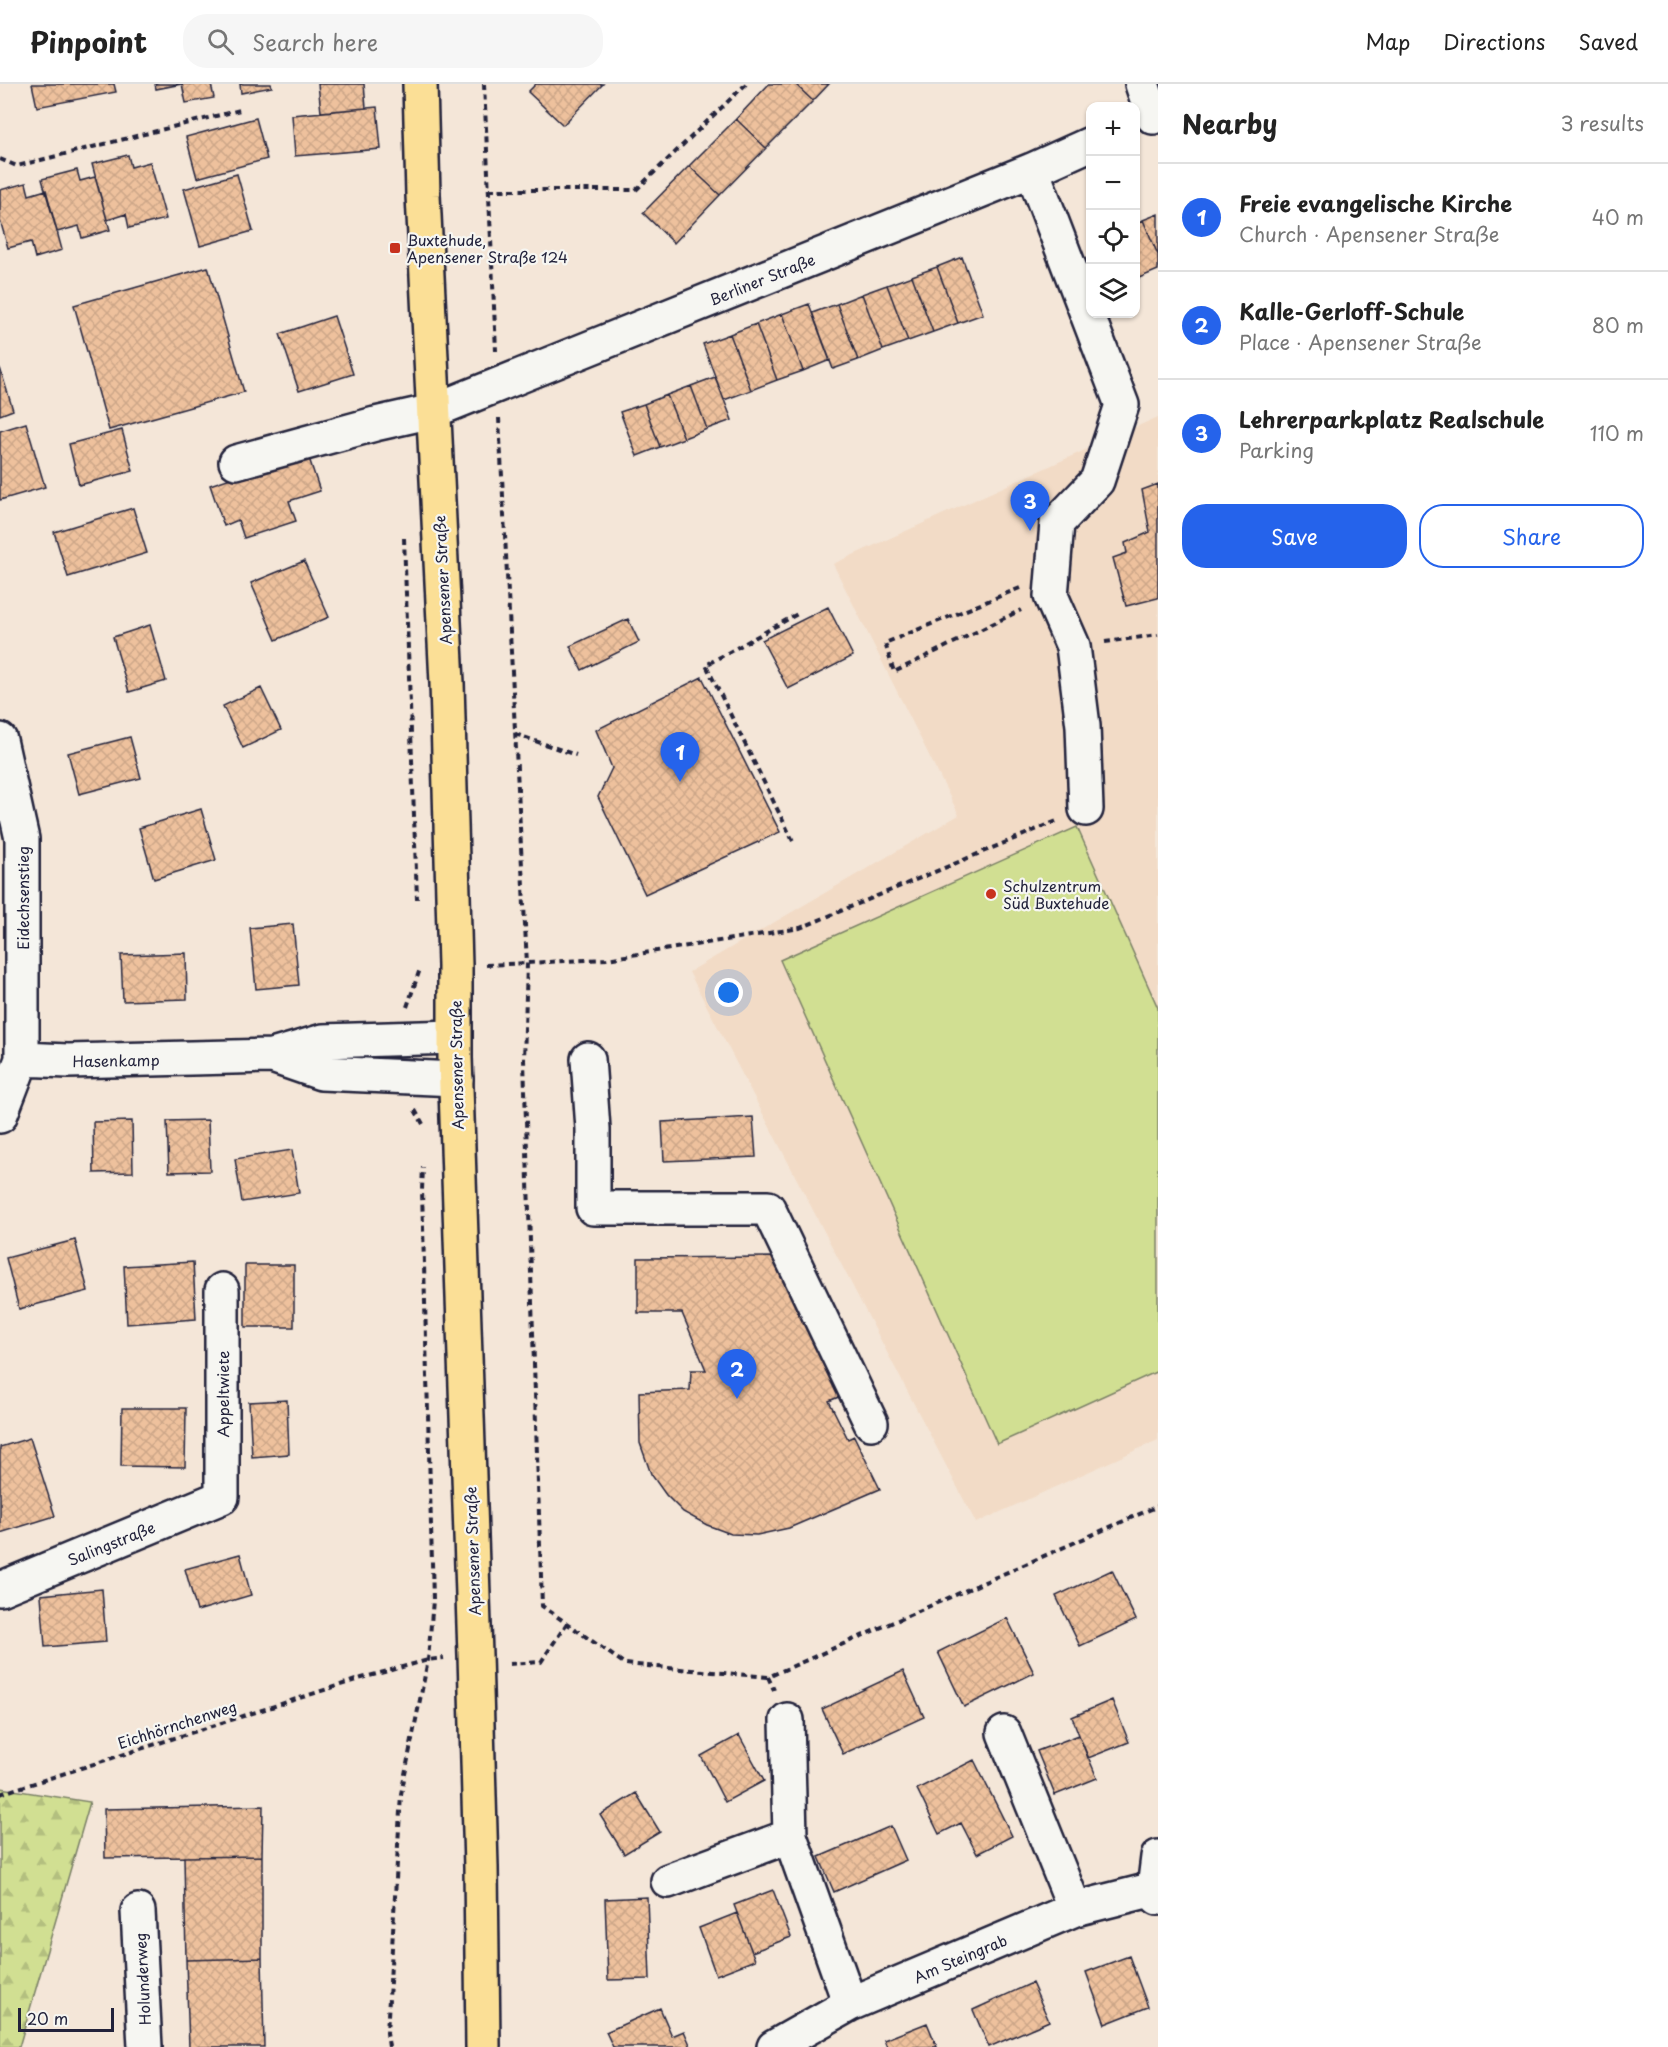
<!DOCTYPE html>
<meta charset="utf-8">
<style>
body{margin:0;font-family:"Playpen Sans",sans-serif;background:#f6f6f6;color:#222}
.controls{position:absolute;right:18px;top:18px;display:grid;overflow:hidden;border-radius:12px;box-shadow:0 2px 4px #0004}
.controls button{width:54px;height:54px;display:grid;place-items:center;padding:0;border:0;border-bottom:2px solid #e0e0e0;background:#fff;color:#222;font:30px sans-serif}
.scale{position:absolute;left:18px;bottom:15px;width:96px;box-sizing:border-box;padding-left:6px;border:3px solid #22223b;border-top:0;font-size:16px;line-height:21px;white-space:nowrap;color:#22223b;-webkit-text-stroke:4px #f6f6f2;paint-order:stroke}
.you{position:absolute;left:729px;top:909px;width:21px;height:21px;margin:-15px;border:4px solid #fff;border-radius:50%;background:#1a73e8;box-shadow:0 0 0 9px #1a73e833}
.badge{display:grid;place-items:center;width:39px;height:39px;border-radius:50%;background:#2563eb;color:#fff;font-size:20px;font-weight:700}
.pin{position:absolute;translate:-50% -50px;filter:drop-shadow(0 2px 3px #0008)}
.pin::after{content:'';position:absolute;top:32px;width:21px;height:18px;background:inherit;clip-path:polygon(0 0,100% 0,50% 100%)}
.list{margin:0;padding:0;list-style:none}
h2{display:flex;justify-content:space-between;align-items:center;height:78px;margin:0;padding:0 24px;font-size:26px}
h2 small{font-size:20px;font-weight:400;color:#767676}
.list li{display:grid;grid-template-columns:39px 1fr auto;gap:18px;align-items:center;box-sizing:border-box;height:108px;padding:0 24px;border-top:2px solid #e0e0e0}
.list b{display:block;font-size:22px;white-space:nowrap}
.list p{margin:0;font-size:20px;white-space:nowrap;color:#767676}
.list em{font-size:20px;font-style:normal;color:#767676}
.actions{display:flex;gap:12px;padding:18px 24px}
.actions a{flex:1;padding:14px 0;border:2px solid #2563eb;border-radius:24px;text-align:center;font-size:21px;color:#2563eb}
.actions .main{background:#2563eb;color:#fff}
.icon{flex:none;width:33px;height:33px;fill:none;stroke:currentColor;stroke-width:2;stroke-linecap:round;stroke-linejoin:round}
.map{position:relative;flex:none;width:1158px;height:1963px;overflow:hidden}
header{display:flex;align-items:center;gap:36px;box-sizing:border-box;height:84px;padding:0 30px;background:#fff;border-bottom:2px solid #e0e0e0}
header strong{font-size:28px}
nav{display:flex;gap:33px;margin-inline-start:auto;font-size:21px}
.search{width:420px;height:54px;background:#f6f6f6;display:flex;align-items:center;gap:15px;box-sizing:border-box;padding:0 21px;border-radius:24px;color:#767676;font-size:22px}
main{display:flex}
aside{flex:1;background:#fff}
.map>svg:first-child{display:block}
.built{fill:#f2dbc6}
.grass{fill:#d1df92;stroke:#7a8066;stroke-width:1.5}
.forest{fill:url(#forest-firs);stroke:#7a8066;stroke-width:1.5}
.building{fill:url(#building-cross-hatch);stroke:#22223b;stroke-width:1.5}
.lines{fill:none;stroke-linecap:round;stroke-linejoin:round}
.minor-casing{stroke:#22223b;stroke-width:38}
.major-casing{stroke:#22223b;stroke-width:38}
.path{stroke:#22223b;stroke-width:4;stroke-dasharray:6 4.5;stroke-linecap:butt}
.minor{stroke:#f6f6f2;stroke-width:33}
.major{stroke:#fbdf96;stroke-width:33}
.poi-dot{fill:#c8321e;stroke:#f6f6f2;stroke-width:2}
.labels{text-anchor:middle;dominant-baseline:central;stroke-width:4.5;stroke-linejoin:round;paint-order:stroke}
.poi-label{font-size:15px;fill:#22223b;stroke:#f6f6f2;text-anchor:start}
.street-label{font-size:15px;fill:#22223b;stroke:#f6f6f2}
</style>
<header>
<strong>Pinpoint</strong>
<div class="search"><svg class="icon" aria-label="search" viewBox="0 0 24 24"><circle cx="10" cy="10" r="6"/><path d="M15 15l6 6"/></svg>Search here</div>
<nav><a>Map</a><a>Directions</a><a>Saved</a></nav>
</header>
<main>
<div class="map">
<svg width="1158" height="1963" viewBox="0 0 1158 1963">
<defs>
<pattern id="forest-firs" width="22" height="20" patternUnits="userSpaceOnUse" patternTransform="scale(1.5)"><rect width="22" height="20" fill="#d1df92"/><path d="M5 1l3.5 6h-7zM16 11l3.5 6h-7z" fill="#b3bf7f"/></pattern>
<pattern id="building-cross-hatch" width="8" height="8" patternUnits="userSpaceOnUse" patternTransform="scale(1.5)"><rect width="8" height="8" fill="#eec19d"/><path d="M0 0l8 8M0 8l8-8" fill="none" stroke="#cca688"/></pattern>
</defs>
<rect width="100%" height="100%" fill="#f4e6d8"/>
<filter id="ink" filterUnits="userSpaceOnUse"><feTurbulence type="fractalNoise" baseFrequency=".0167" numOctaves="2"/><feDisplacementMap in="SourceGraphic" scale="12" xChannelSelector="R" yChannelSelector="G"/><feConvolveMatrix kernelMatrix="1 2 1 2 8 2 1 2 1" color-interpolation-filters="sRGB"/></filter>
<g filter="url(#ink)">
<path class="built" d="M1158,333V1356L976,1439L689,888L959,731L833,480Z"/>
<path class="grass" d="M1077,743L1158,924V1287L997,1360L780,876Z"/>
<path class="forest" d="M0,1704L90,1718L19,1963H0Z"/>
<path class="building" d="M32,0H114L116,8L37,23Z
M155,0H211L214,14L186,19L182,0L156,5Z
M240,0H271L272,3L241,9Z
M318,0H364L366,24L321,28Z
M536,0H603L563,41L528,8Z
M769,0H795L813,17L766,64L736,35Z
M795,0H829L813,17Z
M377,23L381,65L295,72L292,31Z
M256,34L267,75L197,94L186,53Z
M736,35L766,64L720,111L689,82Z
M128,71L131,83L150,78L166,135L129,144L126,130L107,136L92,80Z
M689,82L720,111L674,159L643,129Z
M77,86L80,97L95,93L110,146L82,154L79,142L57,148L42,95Z
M237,90L253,147L200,162L184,105Z
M26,99L29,111L46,106L62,166L35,174L31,158L8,164L0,136V106Z
M1158,130V171L1143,136Z
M1143,136L1158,171V186L1139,194L1136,186V139Z
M962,173L983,230L958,239L937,183Z
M208,183L244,308L109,346L74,221Z
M937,183L958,239L933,248L912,192Z
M912,192L933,248L908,257L887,201Z
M887,201L908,257L883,266L862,210Z
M862,210L883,266L858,276L837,220Z
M809,220L830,276L803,287L782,230Z
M837,220L858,276L833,285L812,229Z
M782,230L803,287L777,296L756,240Z
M334,232L353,290L299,307L280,250Z
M756,240L777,296L751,306L730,250Z
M730,250L751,306L724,316L703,260Z
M0,284L13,326L0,331Z
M715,293L732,336L707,345L691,302Z
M691,302L707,345L684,354L667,311Z
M667,311L684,354L660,363L644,320Z
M644,320L660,363L637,372L620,328Z
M26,339L45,403L0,416V347Z
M122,346L133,387L79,401L69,360Z
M307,368L320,407L289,417L296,437L244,454L238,436L224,442L210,401Z
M1158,400V514L1126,522L1113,474L1127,469L1125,459L1150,448L1142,406Z
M133,424L147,469L68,493L54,448Z
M304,477L329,533L276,556L251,499Z
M828,523L853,572L788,605L762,556Z
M628,535L639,558L582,586L570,562Z
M150,541L166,597L129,608L113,553Z
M702,593L780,748L645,810L598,713L612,684L596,646Z
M261,604L281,646L243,664L223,622Z
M130,653L141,694L79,710L68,669Z
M201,725L216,776L154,795L139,744Z
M293,840L299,901L256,905L250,844Z
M186,869L187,915L123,917L121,871Z
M753,1033L756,1073L664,1077L662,1038Z
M208,1036L210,1087L169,1088L167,1037Z
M132,1037L133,1088L94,1089L93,1038Z
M292,1066L299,1109L242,1118L235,1075Z
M75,1156L88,1207L19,1225L6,1174Z
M775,1173L841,1312L829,1317L848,1355L854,1352L880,1405L789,1444L757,1451L731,1450L707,1441L683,1428L666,1411L651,1390L640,1359L639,1308L690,1306L691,1286H706L682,1229H638V1174Z
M193,1178L196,1235L127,1240L124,1182Z
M245,1181H294V1243H245Z
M287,1316L289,1370L252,1373L249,1318Z
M122,1324H186L185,1383L121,1382Z
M30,1354L55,1432L0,1449V1363Z
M240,1470L251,1511L197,1527L185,1485Z
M1112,1486L1136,1536L1080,1562L1056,1512Z
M102,1505L106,1558L45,1563L41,1511Z
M1007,1534L1034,1589L964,1623L938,1568Z
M903,1587L924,1633L843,1670L822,1625Z
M1112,1616L1129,1658L1088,1674L1072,1633Z
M739,1651L764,1697L725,1718L701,1672Z
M1079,1651L1097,1694L1055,1711L1037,1667Z
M974,1676L1012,1752L977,1770L961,1739L939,1750L917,1705Z
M636,1709L660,1748L624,1770L600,1731Z
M263,1722L262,1772L105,1774L104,1725Z
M891,1742L906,1776L834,1808L819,1773Z
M262,1772V1874L186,1876L184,1773Z
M773,1806L791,1853L752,1868L734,1821Z
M647,1813L650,1895L608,1896L605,1815Z
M737,1829L755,1876L716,1891L699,1844Z
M1129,1872L1148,1923L1105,1940L1086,1888Z
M262,1874L264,1963H189L186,1876Z
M1032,1899L1049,1937L989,1963L973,1926Z
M660,1924L672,1952L684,1947L691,1963H613L606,1948Z
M927,1939L937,1963H887L884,1956Z"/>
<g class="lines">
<g class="minor-casing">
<path id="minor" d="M1142,0L1153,33
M1032,86L1122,321L1097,397L1057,439L1051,512L1073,562L1083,642L1086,725
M236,378L375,340L433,327L1032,86L1090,60
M0,656L22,755V975
M272,972L321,989L456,995
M588,975L593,1045V1124H768L871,1339
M0,1032L22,975L68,977L272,972L323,957L454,953
M0,1505L222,1413V1206
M787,1636L790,1752
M1004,1649L1075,1825
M1158,1773L1154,1805L1158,1814
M668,1797L790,1752L850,1920
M138,1827L145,1963
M774,1963L850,1920L1075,1825L1154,1805"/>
</g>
<g class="major-casing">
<path id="major" d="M420,0L423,111L447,599L455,882V974L475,1571L481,1783L483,1963"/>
</g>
<path class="path" d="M484,0L496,267
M0,75L17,82L240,26
M489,106H636L746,0
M499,334L527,880L524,976L542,1522L625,1580L768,1593L1158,1422
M404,454L417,815
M1020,504L885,559L894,588L1021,526
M1105,558L1158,551
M515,650L576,671
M793,757L706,581L799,529
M486,881L607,875L800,844L1057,737
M407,923L420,885
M415,1026L423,1040
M509,1580L541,1578L567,1539
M768,1593L774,1606
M0,1710L362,1594L428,1576L444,1574
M389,1963L387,1949L401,1710L428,1576L433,1516L422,1106L423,1083"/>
<use href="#minor" class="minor"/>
<use href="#major" class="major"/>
</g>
</g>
<g class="poi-dot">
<rect x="389" y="158" width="12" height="12" rx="3"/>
<circle cx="991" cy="810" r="6"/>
</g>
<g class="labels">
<g class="poi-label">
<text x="407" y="155">Buxtehude,<tspan x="407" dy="17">Apensener Straße 124</tspan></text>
<text x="1003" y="801">Schulzentrum<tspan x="1003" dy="17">Süd Buxtehude</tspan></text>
</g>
<g class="street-label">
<text transform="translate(762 195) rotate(-22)">Berliner Straße</text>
<text transform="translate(442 496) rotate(-93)">Apensener Straße</text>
<text transform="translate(22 814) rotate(-90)">Eidechsenstieg</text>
<text transform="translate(116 976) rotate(-1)">Hasenkamp</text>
<text transform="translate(456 981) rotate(-91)">Apensener Straße</text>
<text transform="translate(222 1310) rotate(-90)">Appeltwiete</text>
<text transform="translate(111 1459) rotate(-22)">Salingstraße</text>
<text transform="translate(472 1467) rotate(-92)">Apensener Straße</text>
<text transform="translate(177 1640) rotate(-18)">Eichhörnchenweg</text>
<text transform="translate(960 1874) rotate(-23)">Am Steingrab</text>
<text transform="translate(142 1895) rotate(-93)">Holunderweg</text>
</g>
</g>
</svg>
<div class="controls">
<button>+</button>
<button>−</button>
<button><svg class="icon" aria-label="locate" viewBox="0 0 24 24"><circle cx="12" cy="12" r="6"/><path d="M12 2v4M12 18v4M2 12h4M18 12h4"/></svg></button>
<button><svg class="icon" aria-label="layers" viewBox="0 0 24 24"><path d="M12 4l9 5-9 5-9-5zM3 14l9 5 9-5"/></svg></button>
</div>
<div class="scale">20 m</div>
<div class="you"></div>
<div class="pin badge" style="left:680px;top:698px">1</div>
<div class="pin badge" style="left:737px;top:1315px">2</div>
<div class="pin badge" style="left:1030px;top:447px">3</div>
</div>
<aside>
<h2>Nearby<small>3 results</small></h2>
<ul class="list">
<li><span class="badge">1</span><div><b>Freie evangelische Kirche</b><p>Church · Apensener Straße</p></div><em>40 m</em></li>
<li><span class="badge">2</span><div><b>Kalle-Gerloff-Schule</b><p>Place · Apensener Straße</p></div><em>80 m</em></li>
<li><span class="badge">3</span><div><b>Lehrerparkplatz Realschule</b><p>Parking</p></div><em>110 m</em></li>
</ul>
<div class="actions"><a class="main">Save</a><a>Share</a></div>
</aside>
</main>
